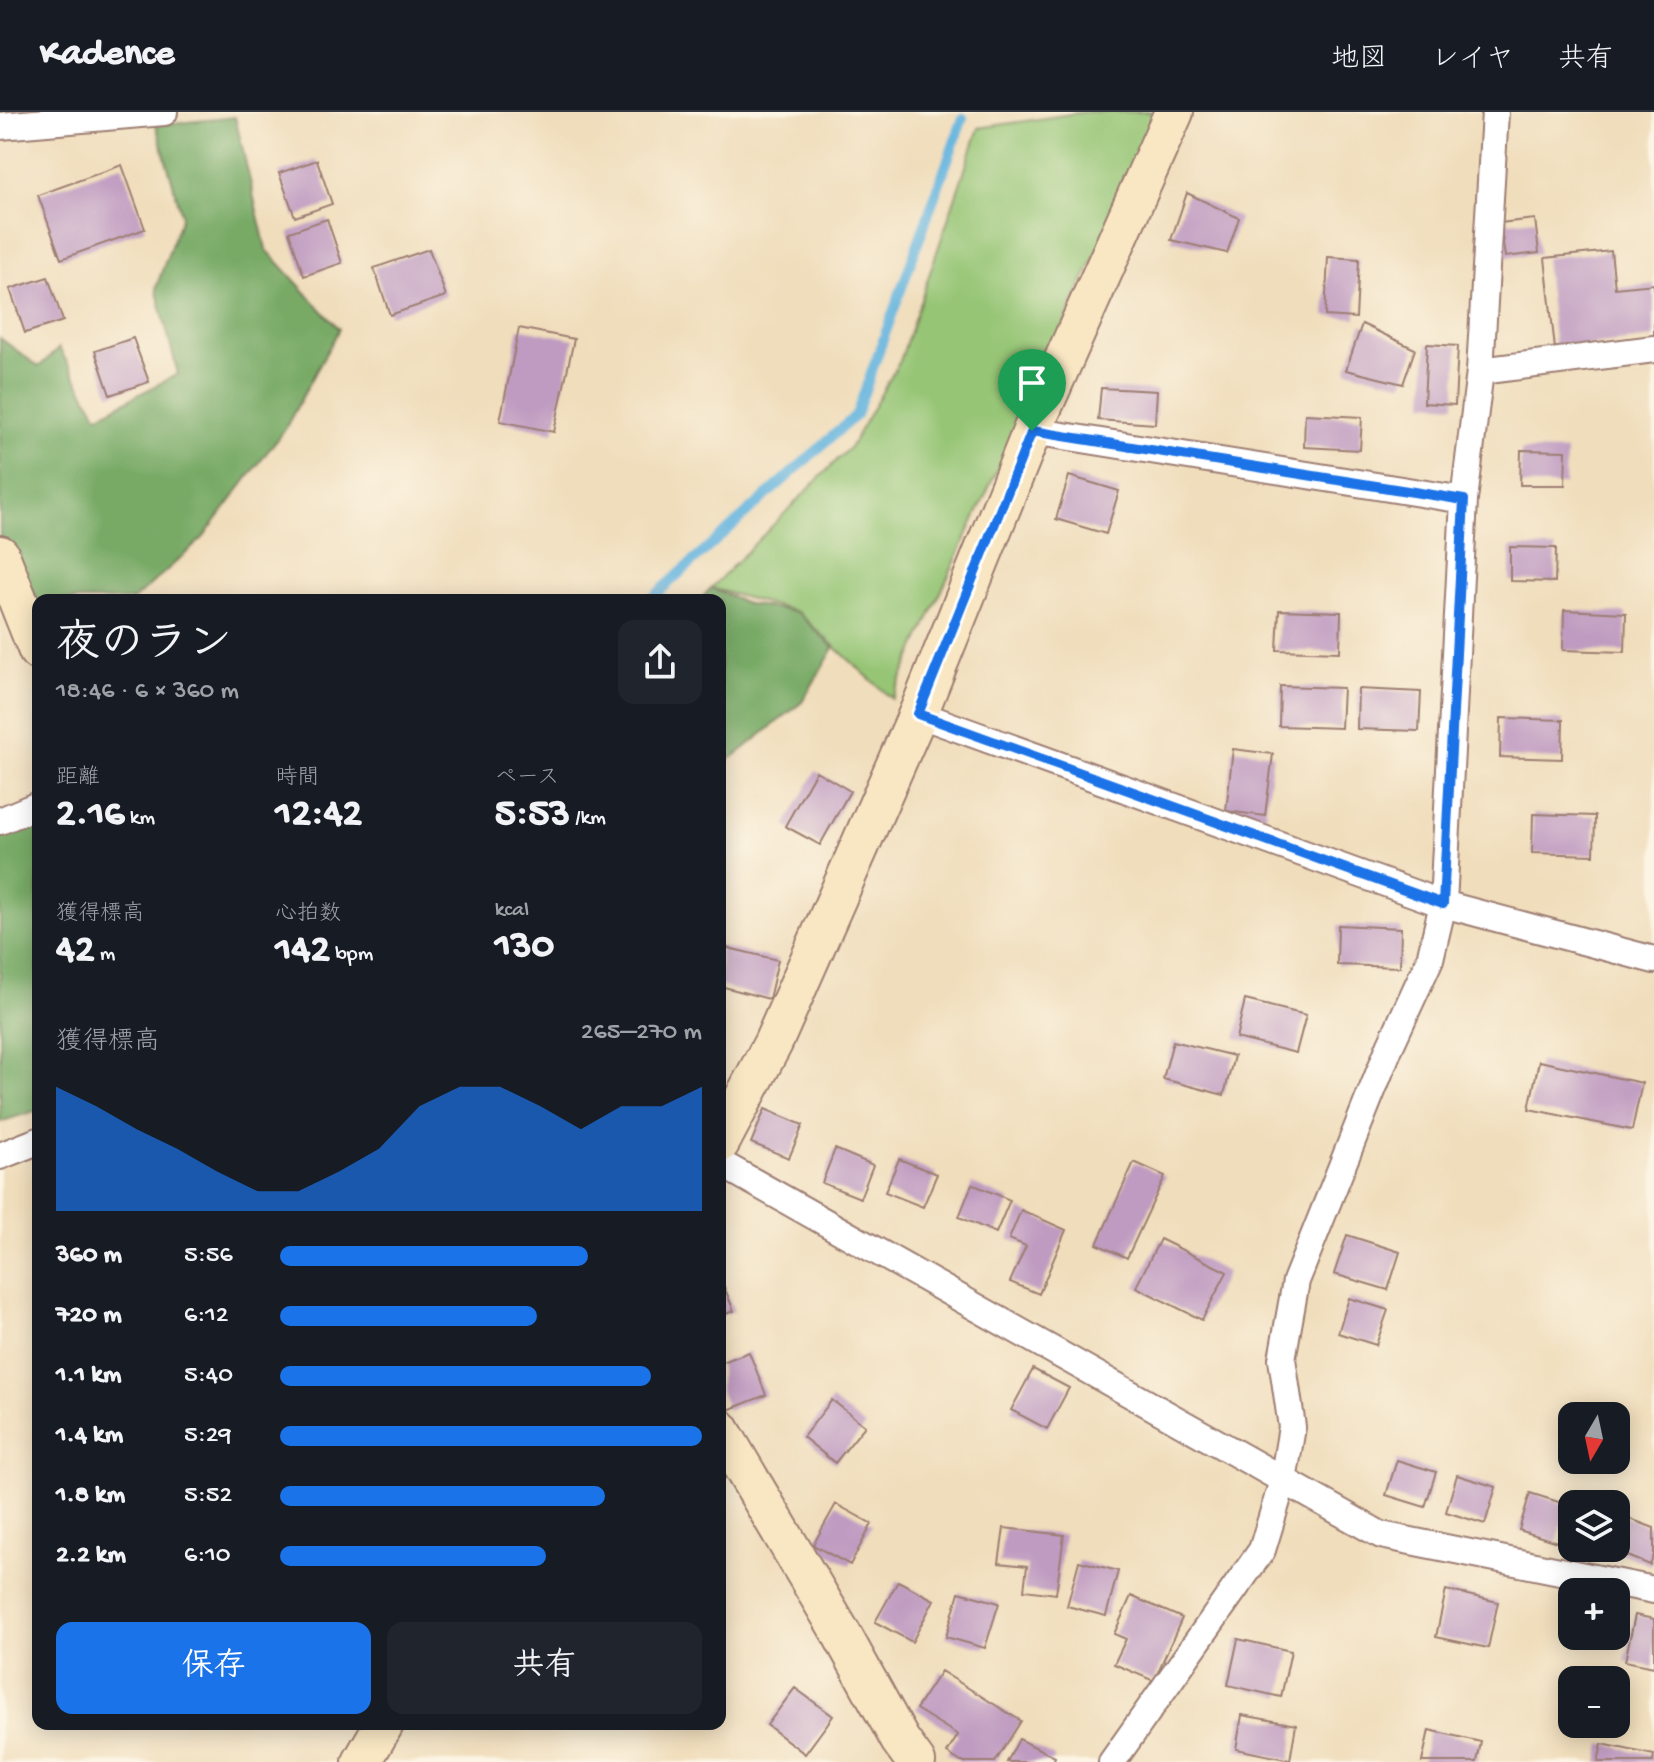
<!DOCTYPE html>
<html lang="ja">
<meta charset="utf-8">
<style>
:root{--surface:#171b24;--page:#20242c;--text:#f1f3f6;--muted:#9ea1a6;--line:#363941;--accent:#1a73e8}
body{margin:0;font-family:"Gochi Hand","Klee One",sans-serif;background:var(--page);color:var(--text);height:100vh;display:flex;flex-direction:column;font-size:30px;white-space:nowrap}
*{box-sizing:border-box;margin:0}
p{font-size:26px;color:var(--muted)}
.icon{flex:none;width:44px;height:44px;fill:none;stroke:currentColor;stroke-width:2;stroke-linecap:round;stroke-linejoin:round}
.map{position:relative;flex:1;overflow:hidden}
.sheet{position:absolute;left:32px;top:482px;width:694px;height:1136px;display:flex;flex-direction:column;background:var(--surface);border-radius:16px;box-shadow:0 4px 20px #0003}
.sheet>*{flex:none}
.needle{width:52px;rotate:189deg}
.fabs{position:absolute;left:1558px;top:1290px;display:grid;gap:16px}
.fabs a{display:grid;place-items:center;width:72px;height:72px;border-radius:16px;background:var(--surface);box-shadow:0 4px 20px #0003;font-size:40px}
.pin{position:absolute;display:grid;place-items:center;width:68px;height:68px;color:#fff;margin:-82px -34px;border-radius:50% 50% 50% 0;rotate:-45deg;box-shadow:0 0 8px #0007}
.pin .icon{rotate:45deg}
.round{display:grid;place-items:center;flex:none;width:84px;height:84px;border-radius:16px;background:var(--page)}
.headline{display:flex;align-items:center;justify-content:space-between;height:136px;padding:0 24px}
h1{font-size:44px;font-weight:800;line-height:60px}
.figures{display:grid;grid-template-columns:repeat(3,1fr);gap:12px;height:136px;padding:8px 24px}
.figures div{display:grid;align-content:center}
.figures b{font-size:40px;font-weight:800}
.figures small{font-size:22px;font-weight:400}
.figures p{font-size:22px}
.chart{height:224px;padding:16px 24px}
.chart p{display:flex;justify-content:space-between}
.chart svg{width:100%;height:144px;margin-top:8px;fill:var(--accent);opacity:.7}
.action{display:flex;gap:16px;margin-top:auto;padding:16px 24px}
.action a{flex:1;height:92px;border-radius:16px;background:var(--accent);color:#fff;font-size:32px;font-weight:800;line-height:92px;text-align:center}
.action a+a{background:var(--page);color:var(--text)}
ul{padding:0 24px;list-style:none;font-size:26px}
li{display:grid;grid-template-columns:128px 96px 1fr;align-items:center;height:60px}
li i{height:20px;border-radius:10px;background:var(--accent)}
header{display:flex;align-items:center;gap:48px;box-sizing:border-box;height:112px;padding:0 40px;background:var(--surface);border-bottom:2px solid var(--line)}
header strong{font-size:38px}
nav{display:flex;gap:44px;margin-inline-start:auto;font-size:28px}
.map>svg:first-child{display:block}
.green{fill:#95c575;stroke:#707250;stroke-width:2}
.forest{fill:#78aa66;stroke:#616448;stroke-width:2}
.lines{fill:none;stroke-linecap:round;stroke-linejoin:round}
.stream{stroke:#64b4de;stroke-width:10}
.building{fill:#bf9bc1}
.street-casing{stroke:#9d7e73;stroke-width:30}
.secondary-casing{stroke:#9d7e73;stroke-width:42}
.street{stroke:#fff;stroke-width:26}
.secondary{stroke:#f9e7c3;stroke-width:38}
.route-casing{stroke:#fff;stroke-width:16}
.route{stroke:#1a73e8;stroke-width:10}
</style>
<header>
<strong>Kadence</strong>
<nav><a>地図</a><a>レイヤ</a><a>共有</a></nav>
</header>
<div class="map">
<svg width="1654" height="1650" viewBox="0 0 1654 1650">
<rect width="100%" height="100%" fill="#fcf5e5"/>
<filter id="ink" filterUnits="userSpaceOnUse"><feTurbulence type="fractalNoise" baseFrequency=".0125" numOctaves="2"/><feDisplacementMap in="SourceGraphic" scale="16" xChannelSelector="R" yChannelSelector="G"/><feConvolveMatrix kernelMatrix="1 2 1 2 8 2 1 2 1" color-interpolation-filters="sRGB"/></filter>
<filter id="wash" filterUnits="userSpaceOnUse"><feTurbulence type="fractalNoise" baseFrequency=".006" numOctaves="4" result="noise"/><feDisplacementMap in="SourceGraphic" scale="32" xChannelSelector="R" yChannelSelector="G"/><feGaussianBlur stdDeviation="1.8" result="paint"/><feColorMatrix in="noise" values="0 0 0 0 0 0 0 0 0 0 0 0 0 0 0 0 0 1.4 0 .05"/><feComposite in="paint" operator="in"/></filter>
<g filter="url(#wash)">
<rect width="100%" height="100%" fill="#f0ddbb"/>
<path class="green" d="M1084,0H1161L892,587L797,500L711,476L851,334L900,249L979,16Z"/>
<path class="forest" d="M235,5L266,137L339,217L286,315L202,427L133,488H38L0,443V226L39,255L59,236L98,304L178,262L156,176L182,103L156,13Z
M711,476L748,492L797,500L834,536L802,590L736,643L720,653V488H700Z
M38,693V998L0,1010V709Z"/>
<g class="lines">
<path class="stream" d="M650,488L856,303L963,6"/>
</g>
<g id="blocks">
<path class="building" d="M317,48L332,92L295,105L279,61Z
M122,53L145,117L61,147L38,83Z
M1187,81L1239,106L1227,141L1171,128Z
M327,107L342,151L304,164L289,120Z
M1535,107L1539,141L1505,145L1500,111Z
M429,137L446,184L390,203L374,156Z
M1611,139L1615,176L1654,172V226L1555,237L1545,146Z
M1328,145L1359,147L1356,206L1325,204Z
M48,165L63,209L25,221L10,177Z
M1362,212L1415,237L1403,272L1346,258Z
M519,216L574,227L554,320L500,309Z
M133,226L149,270L110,283L95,239Z
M1427,232L1458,234L1455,293L1424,291Z
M1101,276L1157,279L1155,312L1098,308Z
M1305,302L1362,305L1360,338L1304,335Z
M1521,338L1566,339L1565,373H1520Z
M1069,364L1119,379L1106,422L1056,407Z
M1510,435L1556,436L1555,470L1510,469Z
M1279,498L1341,500L1340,540L1277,538Z
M1564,498L1626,501L1625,540L1563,538Z
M1280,574L1343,576L1341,616L1279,614Z
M1358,577L1421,580L1419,619L1357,617Z
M1501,606L1563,608L1562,647L1500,645Z
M1233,637L1273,642L1265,704L1226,699Z
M816,659L850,679L820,733L785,714Z
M1533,702L1595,704L1594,743L1532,741Z
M1338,813L1401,816L1400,855L1337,853Z
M720,834L778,848L769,887L720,874Z
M1245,888L1306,903L1296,941L1236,926Z
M1173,929L1234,944L1224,983L1163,967Z
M1539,949L1642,971L1632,1018L1529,997Z
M765,997L803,1013L789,1046L751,1031Z
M835,1037L873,1053L860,1086L822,1071Z
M899,1047L937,1062L923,1095L885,1080Z
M1134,1050L1165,1064L1127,1146L1097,1132Z
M972,1072L1010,1088L996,1121L959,1105Z
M1021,1098L1066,1118L1039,1182L1010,1170L1026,1134L1009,1127Z
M1347,1123L1400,1140L1388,1178L1334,1162Z
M1160,1127L1227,1160L1202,1208L1136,1175Z
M720,1165L734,1199L720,1204Z
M1349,1186L1388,1198L1376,1233L1338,1221Z
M749,1240L766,1283L728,1298L720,1279V1251Z
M1033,1257L1069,1276L1047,1317L1011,1298Z
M832,1288L865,1314L835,1351L803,1325Z
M1397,1348L1436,1360L1425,1395L1386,1383Z
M1457,1363L1496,1375L1485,1412L1446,1400Z
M1530,1381L1568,1393L1557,1430L1519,1418Z
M836,1392L872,1412L850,1453L813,1433Z
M1625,1405L1654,1416V1443L1650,1453L1608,1436H1616V1427Z
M1004,1416L1064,1423L1056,1482L1024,1478L1027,1454L999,1451Z
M1079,1449L1118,1459L1106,1504L1067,1494Z
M898,1469L934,1488L912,1530L875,1510Z
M1446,1478L1498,1490L1488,1536L1436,1525Z
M959,1480L999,1491L985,1536L946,1525Z
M1131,1484L1182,1506L1154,1569L1114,1552L1126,1527L1114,1522Z
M1635,1503L1654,1507V1555L1625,1549Z
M1238,1527L1291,1539L1281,1585L1228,1573Z
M941,1559L1021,1609L995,1650H961L947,1641L958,1623L916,1597Z
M795,1576L833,1604L805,1642L767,1613Z
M1242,1603L1296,1613L1290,1648L1236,1637Z
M1429,1618L1481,1630L1477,1650H1422Z
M1019,1627L1055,1645L1053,1650H1007Z
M1602,1632L1654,1643L1653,1650H1598Z"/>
</g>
</g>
<g filter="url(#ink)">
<use href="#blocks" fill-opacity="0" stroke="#9d7e73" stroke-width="2"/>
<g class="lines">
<defs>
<path id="street" d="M0,14L164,0
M1480,259L1654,237
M1032,319L1464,388
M918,602L1443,792L1654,848
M0,709L38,693
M0,1044L38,1029
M720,1051L1381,1423L1654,1478
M1112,1650L1262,1438L1283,1369L1292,1315L1282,1247L1296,1169L1390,934L1430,847L1443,792L1464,388L1480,259L1495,0"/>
<path id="secondary" d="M0,443L38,539
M720,1031L773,931L918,602L1032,319L1174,0
M720,1317L841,1521L900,1628L916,1650
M362,1650L384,1612"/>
</defs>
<use href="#street" class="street-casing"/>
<use href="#secondary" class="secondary-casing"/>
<use href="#street" class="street"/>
<use href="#secondary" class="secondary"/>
</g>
</g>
<g class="lines" filter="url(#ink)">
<defs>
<path id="route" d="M1032,319L1464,388L1443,792L918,602Z"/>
</defs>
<use href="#route" class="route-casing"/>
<use href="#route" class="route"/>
</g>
</svg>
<div class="fabs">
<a><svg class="needle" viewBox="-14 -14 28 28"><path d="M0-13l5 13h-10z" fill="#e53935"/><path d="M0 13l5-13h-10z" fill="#9ea1a6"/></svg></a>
<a><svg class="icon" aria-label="layers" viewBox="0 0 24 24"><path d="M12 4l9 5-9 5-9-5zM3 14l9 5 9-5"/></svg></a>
<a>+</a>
<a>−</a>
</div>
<div class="pin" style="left:1032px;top:319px;background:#1e9e55"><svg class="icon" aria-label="arrive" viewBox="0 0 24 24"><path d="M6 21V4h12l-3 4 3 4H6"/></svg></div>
<section class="sheet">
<div class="headline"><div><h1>夜のラン</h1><p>18:46 · 6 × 360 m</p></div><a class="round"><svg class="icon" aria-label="share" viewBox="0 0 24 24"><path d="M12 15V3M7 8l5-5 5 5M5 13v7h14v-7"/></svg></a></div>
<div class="figures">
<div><p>距離</p><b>2.16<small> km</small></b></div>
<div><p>時間</p><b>12:42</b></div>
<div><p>ペース</p><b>5:53<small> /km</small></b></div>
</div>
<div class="figures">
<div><p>獲得標高</p><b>42<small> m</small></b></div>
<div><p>心拍数</p><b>142<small> bpm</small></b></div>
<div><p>kcal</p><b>130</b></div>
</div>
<div class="chart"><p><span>獲得標高</span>265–270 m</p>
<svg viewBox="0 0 160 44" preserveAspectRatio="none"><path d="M0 44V6L10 12L20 19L30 25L40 32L50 38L60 38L70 32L80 25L90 12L100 6L110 6L120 12L130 19L140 12L150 12L160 6V44z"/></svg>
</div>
<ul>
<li><b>360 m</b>5:56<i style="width:73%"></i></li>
<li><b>720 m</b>6:12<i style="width:61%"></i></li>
<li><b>1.1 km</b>5:40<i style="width:88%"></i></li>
<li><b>1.4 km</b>5:29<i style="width:100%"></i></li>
<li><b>1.8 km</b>5:52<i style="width:77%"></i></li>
<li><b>2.2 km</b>6:10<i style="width:63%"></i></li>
</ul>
<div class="action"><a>保存</a><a>共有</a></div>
</section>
</div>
